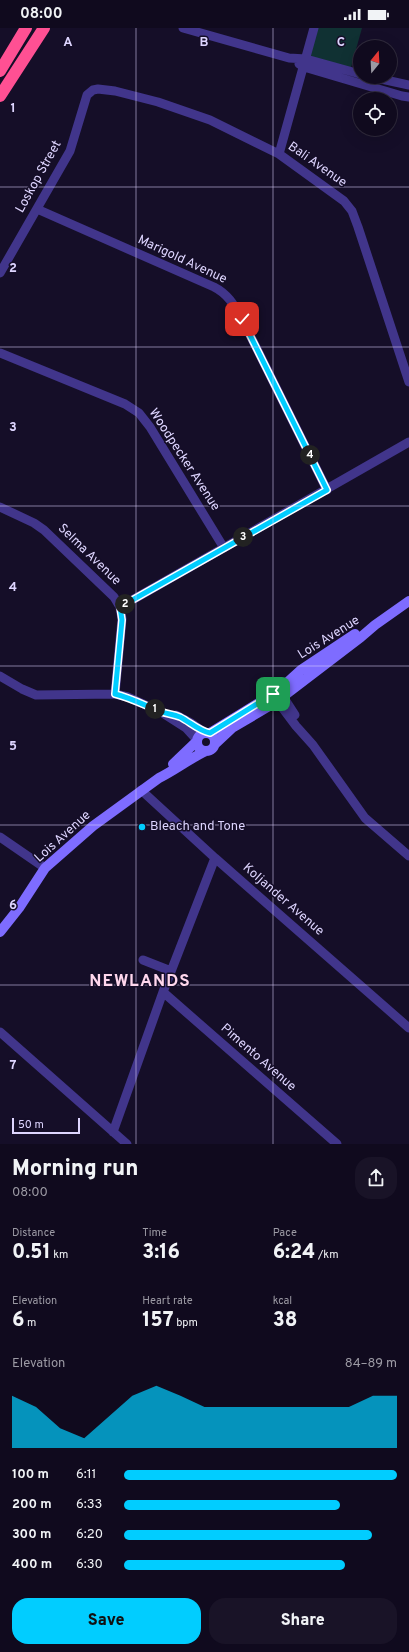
<!DOCTYPE html>
<meta charset="utf-8">
<style>
:root{--surface:#100a1e;--page:#191327;--text:#f1f3f6;--muted:#9c9aa4;--line:#302b3c;--accent:#01cdff}
body{margin:0;font-family:Overpass,sans-serif;background:var(--page);color:var(--text);height:100vh;display:flex;flex-direction:column;font-size:15px;white-space:nowrap}
*{box-sizing:border-box;margin:0}
p{font-size:13px;color:var(--muted)}
.icon{flex:none;width:22px;height:22px;fill:none;stroke:currentColor;stroke-width:2;stroke-linecap:round;stroke-linejoin:round}
.map{position:relative;height:1116px;overflow:hidden}
.side{display:flex;flex-direction:column;background:var(--surface);flex:1}
.side>*{flex:none}
.needle{width:26px;rotate:18deg}
.controls{position:absolute;left:353px;top:12px;display:grid;gap:8px}
.controls a{display:grid;place-items:center;width:44px;height:44px;border-radius:50%;background:var(--surface);box-shadow:0 4px 16px #0002,0 0 0 1px var(--line);font-size:20px}
.scale{position:absolute;left:12px;bottom:10px;width:68px;box-sizing:border-box;padding-left:4px;border:2px solid #ded5ff;border-top:0;font-size:11px;line-height:14px;white-space:nowrap;color:#ded5ff;-webkit-text-stroke:3px #150e28;paint-order:stroke}
.pin{position:absolute;display:grid;place-items:center;width:34px;height:34px;color:#fff;margin:-17px;border-radius:8px;box-shadow:0 2px 6px #0006}
.km{position:absolute;width:20px;height:20px;margin:-10px;border-radius:50%;background:#222;color:#fff;font-size:11px;line-height:20px;text-align:center}
.round{display:grid;place-items:center;flex:none;width:42px;height:42px;border-radius:16px;background:var(--page)}
.head{display:flex;align-items:center;justify-content:space-between;height:68px;padding:0 12px}
h1{font-size:22px;font-weight:800;line-height:30px}
.figures{display:grid;grid-template-columns:repeat(3,1fr);gap:6px;height:68px;padding:4px 12px}
.figures div{display:grid;align-content:center}
.figures b{font-size:20px;font-weight:800}
.figures small{font-size:11px;font-weight:400}
.figures p{font-size:11px}
.chart{height:112px;padding:8px 12px}
.chart p{display:flex;justify-content:space-between}
.chart svg{width:100%;height:72px;margin-top:4px;fill:var(--accent);opacity:.7}
.action{display:flex;gap:8px;margin-top:auto;padding:8px 12px}
.action a{flex:1;height:46px;border-radius:16px;background:var(--accent);color:#111;font-size:16px;font-weight:800;line-height:46px;text-align:center}
.action a+a{background:var(--page);color:var(--text)}
ul{padding:0 12px;list-style:none;font-size:13px}
li{display:grid;grid-template-columns:64px 48px 1fr;align-items:center;height:30px}
li i{height:10px;border-radius:5px;background:var(--accent)}
.status{display:flex;justify-content:space-between;align-items:center;height:28px;padding:0 20px;background:var(--surface);direction:ltr}
.status svg{height:11px;fill:currentColor}
.map>svg:first-child{display:block}
.green{fill:#103133}
.lines{fill:none;stroke-linecap:round;stroke-linejoin:round}
.street{stroke:#41358b;stroke-width:9}
.secondary{stroke:#7e6cff;stroke-width:10}
.highway{stroke:#ff5093;stroke-width:12}
.route-casing{stroke:#fff;stroke-width:8}
.route{stroke:#01cdff;stroke-width:5}
.grid{fill:none;stroke:#ded5ff;stroke-width:1;stroke-opacity:0.55}
.poi-dot{fill:#01cdff;stroke:#150e28;stroke-width:1.5}
.labels{text-anchor:middle;dominant-baseline:central;stroke-width:3;stroke-linejoin:round;paint-order:stroke}
.street-label{font-size:13px;fill:#ded5ff;stroke:#150e28}
.poi-label{font-size:13px;fill:#ded5ff;stroke:#150e28;text-anchor:start}
.district-label{font-size:17px;font-weight:bold;letter-spacing:1px;fill:#ffd7ed;stroke:#150e28}
.grid-label{font-size:13px;text-anchor:middle;font-weight:bold;fill:#ded5ff;stroke:#150e28;stroke-width:3;stroke-linejoin:round;paint-order:stroke}
</style>
<div class="status"><b>08:00</b><svg viewBox="0 0 49 12"><path d="M0 12V9h3v3zM5 12V6h3v6zM10 12V3h3v9zM15 12V0h3v12zM26 1h20v11H26zM47 4h2v5h-2z"/></svg></div>
<div class="map">
<svg width="409" height="1116" viewBox="0 0 409 1116">
<rect width="100%" height="100%" fill="#150e28"/>
<path class="green" d="M318,0H362L350,43L310,28Z"/>
<g class="lines">
<path class="street" d="M183,0L289,30L306,31L360,46
M299,36L304,39L402,68L409,69
M372,49L409,57
M279,126L314,0
M37,181L214,259C228,266 234,277 242,291L327,462
M0,245L70,123L87,67L93,62L98,61L115,63L158,74L210,92L279,126L344,173L352,183L358,199L409,354
M0,325L125,376L139,385L150,399L224,520
M0,479L34,495L44,502L114,569L120,579L122,591L115,666
M120,579L409,414
M0,648L22,661L36,667L115,666L128,669L161,684L186,700L197,712
M284,670L295,687
M278,674L296,698L313,717L365,790L409,828
M176,687L191,695L205,705
M141,762L215,830L409,1000
M0,809L45,840
M143,932L171,943
M163,964L337,1116
M0,1004L127,1116
M113,1104L163,964L215,830"/>
<path class="secondary" d="M279,662L301,642L355,606
M285,667L361,609L375,597L409,573
M197 714a9 9 0 1 1 18 0a9 9 0 1 1-18 0Z
M210,705L273,666
M216,715L232,700L276,674
M173,736L197,713
M0,904L19,880L45,840L93,798L159,750C175,742 189,731 206,723"/>
<path class="highway" d="M0,43L26,0
M0,68L44,0"/>
</g>
<g class="lines">
<defs>
<path id="route" d="M242,291L327,462L120,579L122,592L115,666C131,670 144,677 159,683C166,686 173,686 180,689C190,694 199,703 210,705L273,666"/>
</defs>
<use href="#route" class="route-casing"/>
<use href="#route" class="route"/>
</g>
<path class="grid" d="M136,0V1116M273,0V1116M0,159H409M0,319H409M0,478H409M0,638H409M0,797H409M0,957H409"/>
<circle class="poi-dot" cx="142" cy="799" r="4"/>
<g class="labels">
<g class="street-label">
<text transform="translate(317 137) rotate(35)">Bali Avenue</text>
<text transform="translate(39 149) rotate(-61)">Loskop Street</text>
<text transform="translate(182 232) rotate(25)">Marigold Avenue</text>
<text transform="translate(184 432) rotate(57)">Woodpecker Avenue</text>
<text transform="translate(89 527) rotate(44)">Selma Avenue</text>
<text transform="translate(329 610) rotate(-32)">Lois Avenue</text>
<text transform="translate(63 809) rotate(-42)">Lois Avenue</text>
<text transform="translate(283 872) rotate(41)">Koljander Avenue</text>
<text transform="translate(258 1030) rotate(41)">Pimento Avenue</text>
</g>
<g class="poi-label">
<text x="150" y="799">Bleach and Tone</text>
</g>
<g class="district-label">
<text x="140" y="954">NEWLANDS</text>
</g>
</g>
<g class="grid-label">
<text x="68" y="18">A</text>
<text x="204" y="18">B</text>
<text x="341" y="18">C</text>
<text x="13" y="84">1</text>
<text x="13" y="244">2</text>
<text x="13" y="403">3</text>
<text x="13" y="563">4</text>
<text x="13" y="722">5</text>
<text x="13" y="881">6</text>
<text x="13" y="1041">7</text>
</g>
</svg>
<div class="controls">
<a><svg class="needle" viewBox="-14 -14 28 28"><path d="M0-13l5 13h-10z" fill="#e53935"/><path d="M0 13l5-13h-10z" fill="#9c9aa4"/></svg></a>
<a><svg class="icon" aria-label="locate" viewBox="0 0 24 24"><circle cx="12" cy="12" r="6"/><path d="M12 2v4M12 18v4M2 12h4M18 12h4"/></svg></a>
</div>
<div class="scale">50 m</div>
<div class="pin" style="left:273px;top:666px;background:#1e9e55"><svg class="icon" aria-label="arrive" viewBox="0 0 24 24"><path d="M6 21V4h12l-3 4 3 4H6"/></svg></div>
<div class="pin" style="left:242px;top:291px;background:#d93025"><svg class="icon" aria-label="check" viewBox="0 0 24 24"><path d="M5 12l5 5 9-10"/></svg></div>
<b class="km" style="left:155px;top:681px">1</b>
<b class="km" style="left:125px;top:576px">2</b>
<b class="km" style="left:243px;top:509px">3</b>
<b class="km" style="left:310px;top:427px">4</b>
</div>
<section class="side">
<div class="head"><div><h1>Morning run</h1><p>08:00</p></div><a class="round"><svg class="icon" aria-label="share" viewBox="0 0 24 24"><path d="M12 15V3M7 8l5-5 5 5M5 13v7h14v-7"/></svg></a></div>
<div class="figures">
<div><p>Distance</p><b>0.51<small> km</small></b></div>
<div><p>Time</p><b>3:16</b></div>
<div><p>Pace</p><b>6:24<small> /km</small></b></div>
</div>
<div class="figures">
<div><p>Elevation</p><b>6<small> m</small></b></div>
<div><p>Heart rate</p><b>157<small> bpm</small></b></div>
<div><p>kcal</p><b>38</b></div>
</div>
<div class="chart"><p><span>Elevation</span>84–89 m</p>
<svg viewBox="0 0 160 44" preserveAspectRatio="none"><path d="M0 44V12L10 19L20 32L30 38L40 25L50 12L60 6L70 12L80 19L90 19L100 19L110 19L120 19L130 19L140 19L150 12L160 12V44z"/></svg>
</div>
<ul>
<li><b>100 m</b>6:11<i style="width:100%"></i></li>
<li><b>200 m</b>6:33<i style="width:79%"></i></li>
<li><b>300 m</b>6:20<i style="width:91%"></i></li>
<li><b>400 m</b>6:30<i style="width:81%"></i></li>
</ul>
<div class="action"><a>Save</a><a>Share</a></div>
</section>
